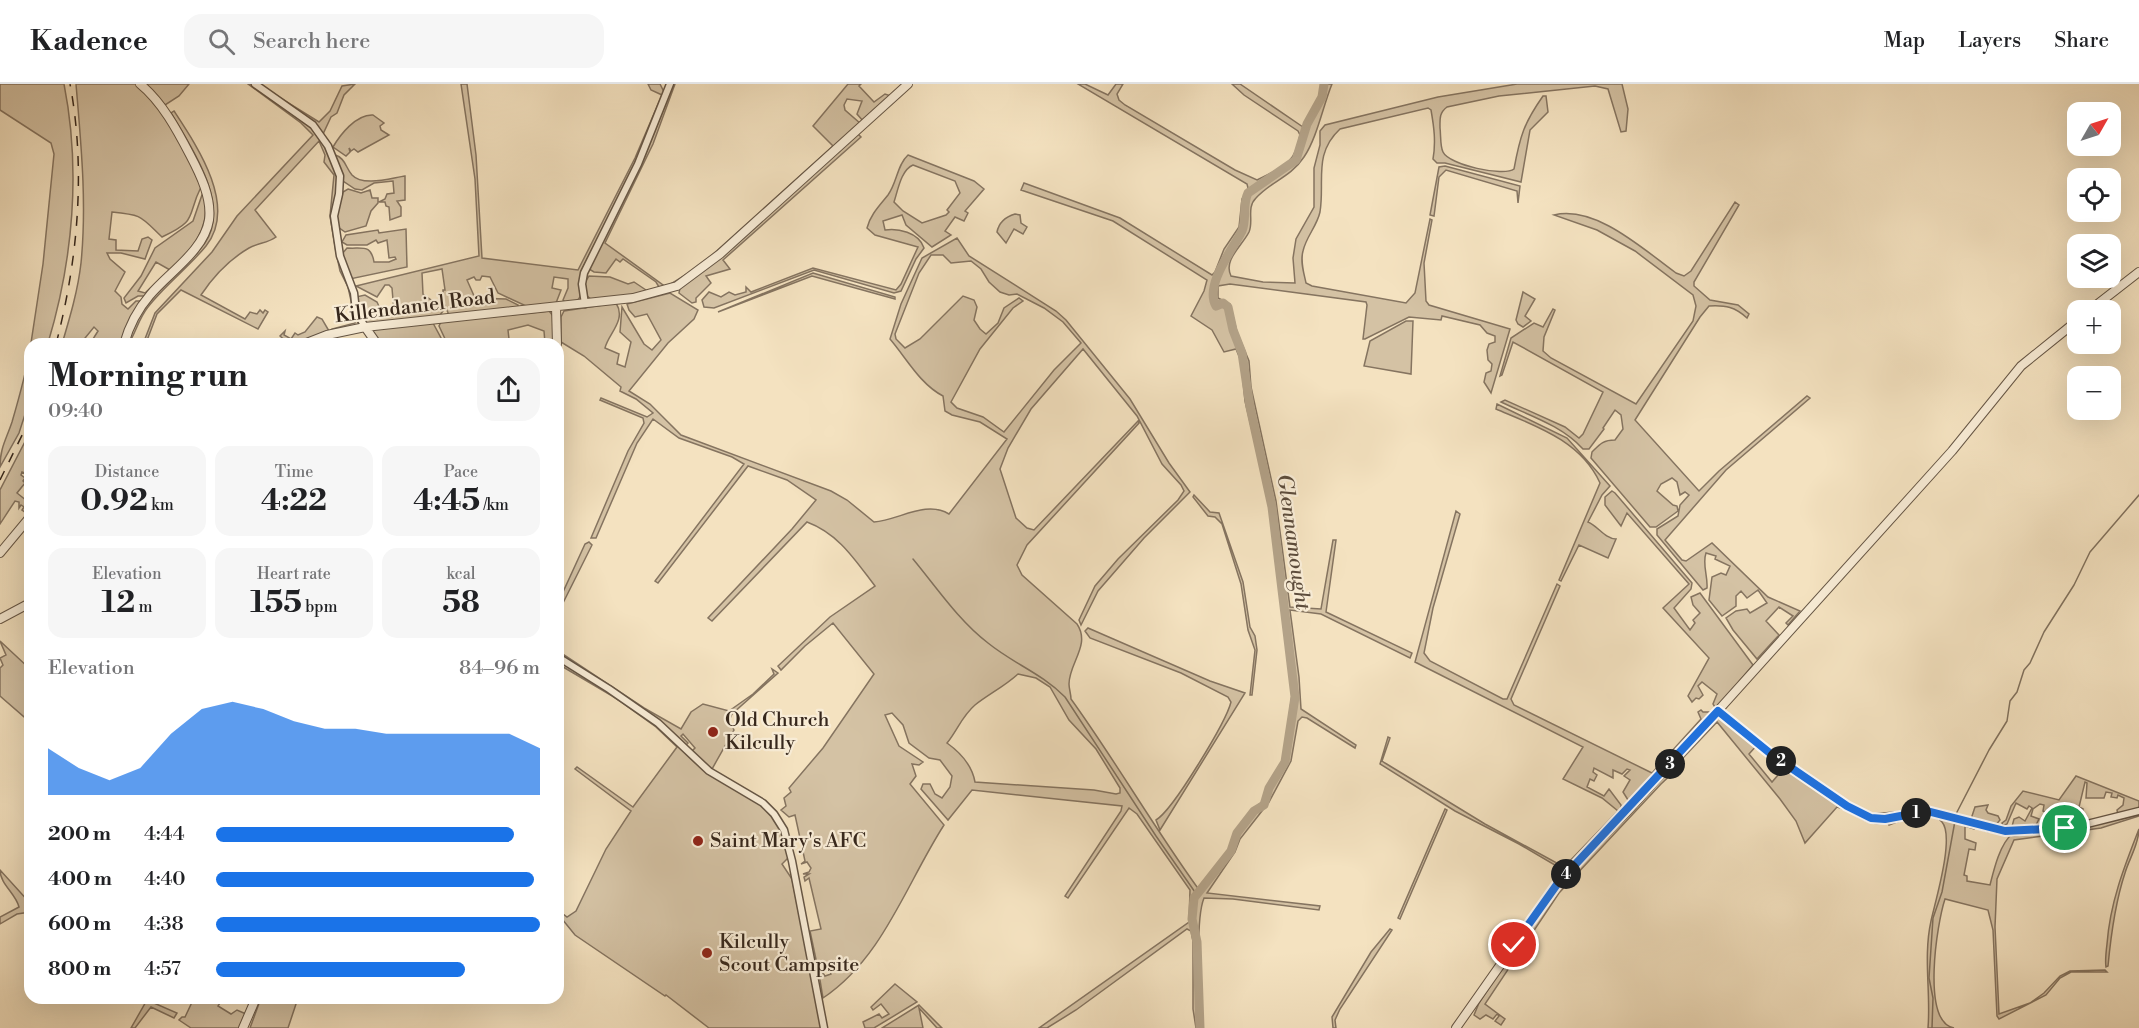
<!DOCTYPE html>
<meta charset="utf-8">
<style>
:root{--surface:#fff;--page:#f6f6f6;--text:#202124;--muted:#757577;--line:#e0e0e0;--accent:#1a73e8}
body{margin:0;font-family:"Libre Bodoni",serif;background:var(--page);color:var(--text);height:100vh;display:flex;flex-direction:column;font-size:22px;white-space:nowrap}
*{box-sizing:border-box;margin:0}
p{font-size:20px;color:var(--muted)}
.icon{flex:none;width:33px;height:33px;fill:none;stroke:currentColor;stroke-width:2;stroke-linecap:round;stroke-linejoin:round}
.map{position:relative;flex:1;overflow:hidden}
.drawer{position:absolute;left:24px;top:254px;width:540px;height:666px;display:flex;flex-direction:column;background:var(--surface);border-radius:18px;box-shadow:0 6px 24px #0002}
.drawer>*{flex:none}
.needle{width:39px;rotate:51deg}
.fabs{position:absolute;left:2067px;top:18px;display:grid;gap:12px}
.fabs a{display:grid;place-items:center;width:54px;height:54px;border-radius:12px;background:var(--surface);box-shadow:0 6px 24px #0002;font-size:30px}
.pin{position:absolute;display:grid;place-items:center;width:51px;height:51px;color:#fff;margin:-26px;border:3px solid #fff;border-radius:50%;box-shadow:0 2px 6px #0007}
.km{position:absolute;width:30px;height:30px;margin:-15px;border-radius:50%;background:#222;color:#fff;font-size:16px;line-height:30px;text-align:center}
.round{display:grid;place-items:center;flex:none;width:63px;height:63px;border-radius:18px;background:var(--page)}
.summary{display:flex;align-items:center;justify-content:space-between;height:102px;padding:0 24px}
h1{font-size:33px;font-weight:700;line-height:45px}
.figures{display:grid;grid-template-columns:repeat(3,1fr);gap:9px;height:102px;padding:6px 24px}
.figures div{display:grid;align-content:center;border-radius:15px;background:var(--page);text-align:center}
.figures b{font-size:30px;font-weight:700}
.figures small{font-size:16px;font-weight:400}
.figures p{font-size:16px}
.chart{height:168px;padding:12px 24px}
.chart p{display:flex;justify-content:space-between}
.chart svg{width:100%;height:108px;margin-top:6px;fill:var(--accent);opacity:.7}
ul{padding:0 24px;list-style:none;font-size:20px}
li{display:grid;grid-template-columns:96px 72px 1fr;align-items:center;height:45px}
li i{height:15px;border-radius:8px;background:var(--accent)}
header{display:flex;align-items:center;gap:36px;box-sizing:border-box;height:84px;padding:0 30px;background:var(--surface);border-bottom:2px solid var(--line)}
header strong{font-size:28px}
nav{display:flex;gap:33px;margin-inline-start:auto;font-size:21px}
.search{width:420px;height:54px;background:var(--page);display:flex;align-items:center;gap:15px;box-sizing:border-box;padding:0 21px;border-radius:18px;color:var(--muted);font-size:22px}
.map>svg:first-child{display:block}
.green{fill:#d4c2a4;stroke:#857460;stroke-width:1.5;fill-rule:evenodd}
.lines{fill:none;stroke-linecap:round;stroke-linejoin:round}
.stream{stroke:#81715d;stroke-width:1.5}
.river{stroke:#b3a288;stroke-width:9}
.minor-casing{stroke:#665645;stroke-width:9}
.tertiary-casing{stroke:#665645;stroke-width:10}
.minor{stroke:#f8ecd6;stroke-width:6}
.tertiary{stroke:#f8ecd6;stroke-width:8}
.rail{stroke:#36271c;stroke-width:1.5;stroke-dasharray:10 10;stroke-linecap:butt}
.route-casing{stroke:#fff;stroke-width:12}
.route{stroke:#1a73e8;stroke-width:8}
.poi-dot{fill:#8f2418;stroke:#f8ecd6;stroke-width:2}
.labels{text-anchor:middle;dominant-baseline:central;stroke-width:4.5;stroke-linejoin:round;paint-order:stroke}
.street-label{font-size:20px;fill:#36271c;stroke:#f8ecd6}
.poi-label{font-size:20px;fill:#36271c;stroke:#f8ecd6;text-anchor:start}
.water-label{font-size:21px;font-style:italic;fill:#5c4c3c;stroke:#f8ecd6}
</style>
<header>
<strong>Kadence</strong>
<div class="search"><svg class="icon" aria-label="search" viewBox="0 0 24 24"><circle cx="10" cy="10" r="6"/><path d="M15 15l6 6"/></svg>Search here</div>
<nav><a>Map</a><a>Layers</a><a>Share</a></nav>
</header>
<div class="map">
<svg width="2139" height="944" viewBox="0 0 2139 944">
<rect width="100%" height="100%" fill="#f4e2c0"/>
<filter id="stains"><feTurbulence type="fractalNoise" baseFrequency=".00333" numOctaves="4"/><feColorMatrix values="0 0 0 0 .2 0 0 0 0 .09 0 0 0 0 .02 0 0 0 .5 -.17"/></filter>
<radialGradient id="worn" r=".72"><stop offset=".6" stop-color="#630" stop-opacity="0"/><stop offset="1" stop-color="#630" stop-opacity=".3"/></radialGradient>
<path class="green" d="M0,0H64C81,86 73,176 48,259H31L43,180L54,70L51,59L0,26Z
M76,0H136C168,24 185,67 201,103C186,133 199,136 162,153C140,132 143,131 112,128L109,155L116,156V166L138,167L142,155L148,153L152,156L145,175L121,169H107L110,175L125,188L115,207L121,213L122,220L128,225L136,217H142L122,259H95L96,257L93,255L98,247L94,243L81,259L62,260C70,233 78,206 81,179C87,119 81,60 76,0Z
M146,0H189L179,12L165,21Z
M248,0H254L320,50L338,92L337,106L331,131L342,186L348,199L359,241L332,247V245L355,239V235L348,203L340,187L336,168L330,132L334,91L324,78L325,71L319,57L255,126L276,153C268,159 258,159 249,164C230,175 213,193 201,211L245,235L250,228L257,230L260,226L263,229L265,226L268,228L258,245L181,206L157,230L146,259L143,260L155,229L212,168L237,132L313,51L301,39Z
M258,0L319,38L330,27L342,2L355,0L344,11L337,29L331,33L323,50Z
M461,0H467L476,71L482,174L578,186L635,74L662,11L651,6L648,0H660L664,8L637,76L581,187L580,213L577,217L565,218L563,216L568,204V195L554,193L552,204L561,206L556,219L526,222L498,209L490,193L482,192L480,196H476L474,193L467,196L475,214L506,215L518,221V225L449,231L443,217V206H445L442,185L422,189L423,210L442,224L443,227L440,231L365,240L358,229L356,213L365,211L377,218L382,229L394,228L392,204L389,201H385L377,213L356,202L479,172L475,95Z
M673,0H675L653,60L605,159L666,203L700,182L833,62L813,42L848,0H861L859,2L874,18L885,10L891,12L863,37L857,30L862,17L847,15L844,21L845,26L861,40L748,142L679,199L647,210L591,215L587,212L585,198L589,192L610,193L628,200L634,198L649,208L659,203L656,198L623,175L620,178L616,175L606,189L594,188L589,185L648,63Z
M1078,0H1085L1108,11L1116,0H1123L1117,10L1119,16L1125,21L1235,86L1257,96C1282,83 1295,81 1300,51L1298,47L1244,11L1232,0H1240L1303,43L1320,13L1322,0H1332C1323,22 1317,54 1304,73C1290,94 1271,97 1256,114C1246,124 1254,137 1249,148C1242,162 1223,176 1231,192L1263,198L1295,199L1293,174L1296,155L1314,123V84L1320,61V47L1325,41L1438,13L1517,0H1622L1628,25L1626,47L1621,48L1608,5L1595,2L1499,12L1447,23C1439,29 1440,35 1440,44C1441,51 1440,62 1443,68C1449,81 1504,93 1514,85C1520,52 1524,39 1543,12H1546L1548,28L1530,46L1521,98L1445,79H1437L1433,75C1436,58 1434,43 1431,26L1428,24L1340,45C1313,70 1325,97 1320,128C1317,142 1306,153 1303,167C1300,178 1304,189 1306,199L1312,202L1406,219L1415,209L1430,135L1432,136L1424,179L1426,217L1429,221L1510,245L1491,309L1484,298L1486,289L1491,287L1492,280L1488,276L1487,266L1489,260L1495,258V252L1487,249L1480,241L1442,232L1441,236L1409,233L1365,255H1363L1367,221L1366,218L1230,200L1218,202V214L1230,220L1237,248L1249,277L1251,303L1276,417L1290,523L1321,525L1333,456H1336L1326,528L1412,569L1410,574L1321,530L1290,526L1299,593L1301,625L1356,661L1355,664L1307,634L1302,633L1298,637L1291,677L1269,718L1240,755L1235,768L1207,809L1320,822L1319,826L1233,815L1204,814C1195,836 1199,918 1203,944H1196L1193,925V857L1191,847L1187,845L1076,926L1047,944H1039L1189,838L1190,806L1137,730L1129,724L1068,814L1065,812L1121,727L1122,722L972,706L948,736L921,705L923,700H930L935,710L942,714L950,703L952,692L940,676L929,674L909,659L903,641L892,629L885,631L899,662L923,678L919,681L912,680L916,692L910,700L944,741C906,800 883,874 823,914L819,890L823,889L825,892L831,890L828,879L822,881V884L818,885L810,847L821,845L809,794L805,797L804,793L809,790H803L809,788L811,784L807,778L801,780L805,777L795,731L789,733L781,726L786,722L784,714L791,708L789,704L823,664L874,590L833,539L805,562L781,586L778,582L830,533L875,502C855,476 839,450 807,438L712,537L708,534L792,445L816,416L787,396L748,382L658,499L655,497L744,380L732,373L679,354L653,335L637,359L596,454H591L628,367L644,339L643,334L600,316L601,314L647,333L653,329L636,315L620,307L621,303L584,272L561,258V233L564,227L616,219C627,236 608,250 605,264L619,270L617,280L625,283L631,258L620,248L622,223L644,260L652,266L661,256L647,230L635,233L629,226L627,220L670,209L698,226L694,235L668,259L629,307L650,320L681,351L831,407L847,416L874,438C899,436 926,416 949,430L1007,355L980,338L952,331L945,327L943,312C920,300 907,275 890,255L901,220L922,174L957,154L969,172L1056,227L1066,236L1130,315L1169,379L1190,408L1144,454L1098,507L1081,541L1079,536L1095,502L1118,475L1178,416L1184,407L1181,401L1162,380L1137,332L1083,265L1031,325L1008,364L1000,385L1016,434L1027,444L1034,446L1138,337L1139,339L1027,461L1017,481L1022,491L1077,540C1091,561 1069,579 1069,600C1069,605 1071,610 1071,615C1115,676 1153,742 1197,803L1201,804L1229,766L1236,747L1252,726L1263,717L1283,676L1293,603L1269,417L1245,317L1241,277L1236,265L1224,268L1212,246L1191,232L1204,207L1207,196L1113,137L1021,106L1024,99L1120,134L1212,191L1215,188L1224,165L1239,143L1242,115L1248,104L1247,100ZM931,171H943L951,179L971,177L981,185L989,198L1000,208L1009,211L1017,210L1044,224L1063,238L1081,259L1054,286L1004,348L983,333L957,324L951,318L980,265L1013,224L1023,217L1019,214L1004,224L998,239L986,250L980,245L974,236L977,223L974,216L963,212L920,255L905,264L896,255L895,250L919,189ZM1018,590L1036,594L1050,603L1069,636L1096,665L1120,704V709L1116,710L1094,706L975,698C972,681 961,669 947,659C957,647 962,632 975,621C989,610 1005,602 1018,590Z
M174,27C197,62 238,122 206,162C188,184 165,201 148,223C139,234 136,248 129,259C130,245 142,227 151,216C168,196 190,180 205,159C231,121 191,62 171,29Z
M373,31L384,39L380,42L381,46L389,51L358,68L354,65L351,67L349,64L350,68L346,72L333,63C340,51 356,30 373,31Z
M858,50L861,53L723,176L730,185L706,192L711,199L696,214V218L692,219L679,209L680,204Z
M333,70C346,74 345,83 352,91C363,103 391,94 405,92V116L397,117L401,123V132L390,136L389,123L386,122L385,118H379L385,115L387,110L394,109L393,97L374,99L362,106L355,105L343,97Z
M908,71L974,97L984,105L965,127L968,129L964,137L955,133L945,147L951,151L932,163L906,141L902,131L883,137L885,146C897,144 919,148 924,164L916,175L901,207L894,209L814,186L714,224L704,223L702,216L709,208L721,213L729,208L735,211L746,208V203L751,208L813,184L896,206L901,200L918,163L875,151L867,144C870,131 880,121 888,111C897,99 897,81 908,71ZM913,81L955,97L960,109L947,126L949,128L946,131L922,139L903,127L894,118C898,106 901,86 913,81Z
M1445,82L1520,102L1518,119L1517,107L1446,86L1439,93L1434,132L1430,131L1439,83Z
M348,105L361,109L370,106L372,114H378V119L371,127L366,142L345,148L338,143L337,129L343,108Z
M203,108C213,141 193,165 170,186L156,178L138,207L145,209L160,195L146,212H138L126,219L124,214L141,192L155,164L193,137Z
M1735,118L1739,121L1694,198V202L1710,216L1738,221L1749,230L1747,234C1735,223 1726,221 1709,222L1700,233L1635,336L1699,407L1719,387L1807,312L1810,314L1726,386L1665,456L1682,476L1686,477L1712,459L1768,513L1800,527L1788,541L1786,539L1793,532L1779,523L1766,537L1779,551L1757,575L1733,546L1726,534L1736,527L1747,525L1750,529L1767,519L1758,506L1747,514L1741,507L1736,512V522L1722,532L1709,516L1712,493L1721,489L1726,491L1730,482L1715,475L1716,472L1706,469C1702,480 1708,492 1707,504L1703,506L1657,451V445L1678,432L1680,421L1689,411L1685,408L1680,411L1677,398L1672,394L1661,400L1657,407L1673,421L1677,422L1678,427L1656,443H1650L1591,374L1592,368C1600,360 1603,356 1615,356L1623,345L1621,331L1615,326L1603,344L1604,345L1589,365H1583C1561,341 1530,332 1501,318L1505,316L1565,343L1579,354L1583,350L1603,308L1513,258L1502,291L1500,292L1511,254L1534,239L1543,243L1553,225L1555,226L1544,253L1543,267L1551,274L1636,320L1693,237L1696,222L1693,211L1635,167L1597,146L1554,131C1596,121 1644,166 1676,189L1684,192L1691,187Z
M1015,130L1020,131L1021,139L1027,143L1023,150L1014,145L1006,159L997,148C999,138 1005,133 1015,130Z
M406,145L407,183L350,195L342,170L347,164C363,165 371,160 374,178H389L396,175L395,173L389,174L387,156L378,159L376,156L367,161H347L342,158L346,151L378,146L379,149Z
M813,189L895,213V215L812,192L718,228Z
M1523,208L1535,215L1525,232L1531,237L1523,243L1518,240L1516,236Z
M549,227L554,233V257L545,259L544,247L528,241L508,246L509,255H516V259H447L439,242L441,238Z
M317,233L322,235L329,247L299,259H288L280,252L285,247L284,251L291,255L295,249L298,251L305,248Z
M1406,237H1413L1411,290L1364,282L1370,257Z
M433,239L441,254L440,260L379,259L372,247L373,245Z
M30,265V315L19,349L0,383C0,364 6,356 12,338C19,314 26,290 30,265Z
M1497,320L1567,354L1610,402L1602,411L1588,438C1598,442 1605,455 1616,455L1608,474L1579,461L1561,497L1559,496L1600,399C1581,357 1536,342 1496,325Z
M30,348V391L22,388L21,391L25,394L23,397L25,399L17,409L27,417L30,416V423L26,429L22,426L24,423L21,421L19,424V418L15,417L0,440V406Z
M1612,407L1615,409L1692,499L1691,505L1674,524L1690,546L1695,539L1693,536L1700,529L1693,521L1691,513L1700,509L1753,581L1716,625L1713,620L1717,610L1702,598L1698,602L1703,611L1699,615L1696,614L1692,618L1688,612L1709,574L1663,524L1689,500L1627,429L1621,442L1605,421V413Z
M1194,411L1210,428L1219,429L1243,498L1250,543L1255,552L1257,566L1252,611H1250L1255,566L1248,546L1241,500L1222,440L1215,433L1208,432L1193,413Z
M1456,427L1460,430L1433,524L1424,569L1430,577L1503,615H1507L1557,500L1560,502L1511,615L1514,621L1652,689L1701,635L1698,628L1701,626L1703,628H1713L1633,717L1628,716L1623,708L1630,696L1624,692L1630,686L1627,685L1622,690L1613,686V694L1594,684L1593,688L1597,691L1594,697L1590,695L1587,703L1604,712L1609,705L1621,721V727L1565,787L1519,760L1455,727L1380,680L1388,653L1390,654L1382,677L1385,679L1485,740L1564,783L1618,727L1602,714L1563,695L1583,663L1415,578Z
M589,458L592,461L558,529V519L585,460Z
M1088,544L1210,597L1245,609L1160,746L1156,736C1173,726 1226,638 1231,618L1228,613L1181,589L1090,554L1085,547Z
M0,557L30,585V638L0,612V584L3,581L0,574L6,571Z
M558,567L644,624L681,645L691,628L703,620L729,627L753,610L774,590L772,585L778,589L732,630L729,637L734,646L712,685L691,668L695,664L683,650L681,652L688,659L685,662L656,635L558,571Z
M558,576L653,639L701,684L766,724L782,747L789,773L782,780L792,795L822,944H709L666,911L665,912L575,851L558,830V826L567,833L576,827L606,765L631,727L575,685L577,683L633,723L677,663L656,643L614,613L558,580Z
M1717,632L1725,634L1757,661L1749,670L1772,698L1785,683L1776,677L1868,735L1884,738C1869,745 1852,726 1837,723L1805,759L1796,737L1780,715L1717,638L1682,675L1680,680L1677,677Z
M1674,679L1677,685L1661,700L1559,809L1485,920L1505,935L1501,941L1495,937L1499,932L1497,930L1493,935L1486,931L1480,935L1474,931L1479,919L1529,842L1556,806Z
M2076,692L2139,717V726L2118,731L2117,726L2123,721L2124,714L2118,711L2117,714L2111,713L2112,709L2106,708L2104,714H2086L2087,699L2085,698L2079,723L2083,725L2081,737L2066,739L2065,731L2077,729L2076,723L2062,720L2063,742L2040,743L2047,729L2043,727L2044,721L2040,720L2033,725L2031,732L2039,735L2035,743L2011,746L2014,735L2019,733L2025,737L2032,724L2029,722L2027,725L2016,719L2007,740L2003,742L2002,739L2006,736L2011,722L2023,707L2059,716Z
M1988,721L1986,726L1988,729L1998,732L2000,736L1995,742L1971,735L1975,723Z
M1445,725L1447,726L1400,835L1398,834Z
M1926,729L1974,743V745L1965,742V755L1976,759L1975,766L1969,765L1964,791L1967,792V797L1990,801C1994,785 2000,760 2012,750L2139,729V732L2101,744L2014,756L1997,795L1995,843L1999,930L2030,919L2044,909L2060,892L2070,887L2105,886L2107,888H2071L2060,894L2046,911L1999,935L1997,932L1993,846L1988,826L1945,815C1937,839 1921,938 1954,944H1928C1931,909 1923,873 1931,837C1935,818 1955,753 1942,738C1932,726 1902,736 1889,741L1887,737Z
M2139,745C2139,760 2129,775 2125,789C2115,819 2111,850 2108,882L2106,883C2105,877 2106,868 2107,860C2110,819 2124,783 2139,745Z
M0,786L30,819V828L17,830L0,840V833L19,823C16,810 0,800 0,786Z
M1390,845L1392,846L1340,925L1335,936L1336,944H1333L1332,933L1371,868Z
M895,900L917,918L874,944H865L863,938L879,930L882,934L889,930L881,920L873,926L871,923Z
M194,914H223L218,922L231,930L237,926L246,930L240,944H191L179,936L182,933H185Z
M261,914H298L288,944H250Z
M147,916L177,929L174,934L151,923L135,944H131Z
M919,921L942,944H937L919,924L923,944H882Z"/>
<g class="lines">
<path class="stream" d="M913,475C937,504 959,537 988,559C1014,580 1041,589 1065,613L1156,752L1197,811
M1956,730L1989,666L2007,637L2010,617L2017,608L2024,586L2030,579L2044,548L2074,501L2090,468L2139,411
M1932,944L1933,914L1929,894L1933,834L1942,808L1955,737"/>
<path class="river" d="M1200,944L1197,858L1192,835L1194,814L1231,767L1237,749L1254,727L1264,721L1269,704L1285,678L1295,613L1272,423L1250,323L1242,269L1233,246L1228,223L1223,219L1216,222C1204,201 1233,165 1242,147C1247,135 1242,121 1248,109L1296,76L1307,40L1322,13L1324,0"/>
<defs>
<path id="minor" d="M255,0L313,41L328,62L340,92L339,110L334,132L340,172L354,209L356,227L365,243
M585,220L582,200L584,189L638,80L670,0
M558,573L609,605L658,639L709,687L763,719L774,730L784,746L792,777L824,944
M1718,627L1771,670L1847,722L1871,734L1934,728L1989,744L2014,748L2083,741L2139,727"/>
<path id="tertiary" d="M556,223L557,260
M2090,226L2139,188
M365,243L377,260
M124,260C129,242 138,225 150,211C168,189 204,167 209,136C212,114 200,90 190,71C177,46 162,18 140,0
M304,260L327,251L365,243L633,214L677,202L720,170L908,0
M0,469L30,433
M0,535L30,519
M243,944L256,914
M1456,944L1558,799L1633,721L1952,367L2021,282L2078,236"/>
</defs>
<use href="#minor" class="minor-casing"/>
<use href="#tertiary" class="tertiary-casing"/>
<use href="#minor" class="minor"/>
<use href="#tertiary" class="tertiary"/>
<path class="rail" d="M56,260C78,176 86,85 70,0
M0,396L30,335"/>
</g>
<g class="lines">
<defs>
<path id="route" d="M1514,861L1558,799L1718,627L1771,670L1847,722L1871,734L1885,735L1927,727L2005,747L2065,744"/>
</defs>
<use href="#route" class="route-casing"/>
<use href="#route" class="route"/>
</g>
<g class="poi-dot">
<circle cx="713" cy="648" r="6"/>
<circle cx="698" cy="757" r="6"/>
<circle cx="707" cy="869" r="6"/>
</g>
<g class="labels">
<g class="street-label">
<text transform="translate(415 223) rotate(-7)">Killendaniel Road</text>
</g>
<g class="poi-label">
<text x="725" y="636">Old Church<tspan x="725" dy="23">Kilcully</tspan></text>
<text x="710" y="757">Saint Mary's AFC</text>
<text x="719" y="858">Kilcully<tspan x="719" dy="23">Scout Campsite</tspan></text>
</g>
<g class="water-label">
<text transform="translate(1293 458) rotate(82)">Glennamought</text>
</g>
</g>
<rect width="100%" height="100%" filter="url(#stains)"/>
<rect width="100%" height="100%" fill="url(#worn)"/>
</svg>
<div class="fabs">
<a><svg class="needle" viewBox="-14 -14 28 28"><path d="M0-13l5 13h-10z" fill="#e53935"/><path d="M0 13l5-13h-10z" fill="#757577"/></svg></a>
<a><svg class="icon" aria-label="locate" viewBox="0 0 24 24"><circle cx="12" cy="12" r="6"/><path d="M12 2v4M12 18v4M2 12h4M18 12h4"/></svg></a>
<a><svg class="icon" aria-label="layers" viewBox="0 0 24 24"><path d="M12 4l9 5-9 5-9-5zM3 14l9 5 9-5"/></svg></a>
<a>+</a>
<a>−</a>
</div>
<div class="pin" style="left:2065px;top:744px;background:#1e9e55"><svg class="icon" aria-label="arrive" viewBox="0 0 24 24"><path d="M6 21V4h12l-3 4 3 4H6"/></svg></div>
<div class="pin" style="left:1514px;top:861px;background:#d93025"><svg class="icon" aria-label="check" viewBox="0 0 24 24"><path d="M5 12l5 5 9-10"/></svg></div>
<b class="km" style="left:1916px;top:729px">1</b>
<b class="km" style="left:1781px;top:677px">2</b>
<b class="km" style="left:1670px;top:680px">3</b>
<b class="km" style="left:1566px;top:790px">4</b>
<section class="drawer">
<div class="summary"><div><h1>Morning run</h1><p>09:40</p></div><a class="round"><svg class="icon" aria-label="share" viewBox="0 0 24 24"><path d="M12 15V3M7 8l5-5 5 5M5 13v7h14v-7"/></svg></a></div>
<div class="figures">
<div><p>Distance</p><b>0.92<small> km</small></b></div>
<div><p>Time</p><b>4:22</b></div>
<div><p>Pace</p><b>4:45<small> /km</small></b></div>
</div>
<div class="figures">
<div><p>Elevation</p><b>12<small> m</small></b></div>
<div><p>Heart rate</p><b>155<small> bpm</small></b></div>
<div><p>kcal</p><b>58</b></div>
</div>
<div class="chart"><p><span>Elevation</span>84–96 m</p>
<svg viewBox="0 0 160 44" preserveAspectRatio="none"><path d="M0 44V25L10 33L20 38L30 33L40 19L50 9L60 6L70 9L80 14L90 17L100 17L110 19L120 19L130 19L140 19L150 19L160 25V44z"/></svg>
</div>
<ul>
<li><b>200 m</b>4:44<i style="width:92%"></i></li>
<li><b>400 m</b>4:40<i style="width:98%"></i></li>
<li><b>600 m</b>4:38<i style="width:100%"></i></li>
<li><b>800 m</b>4:57<i style="width:77%"></i></li>
</ul>
</section>
</div>
